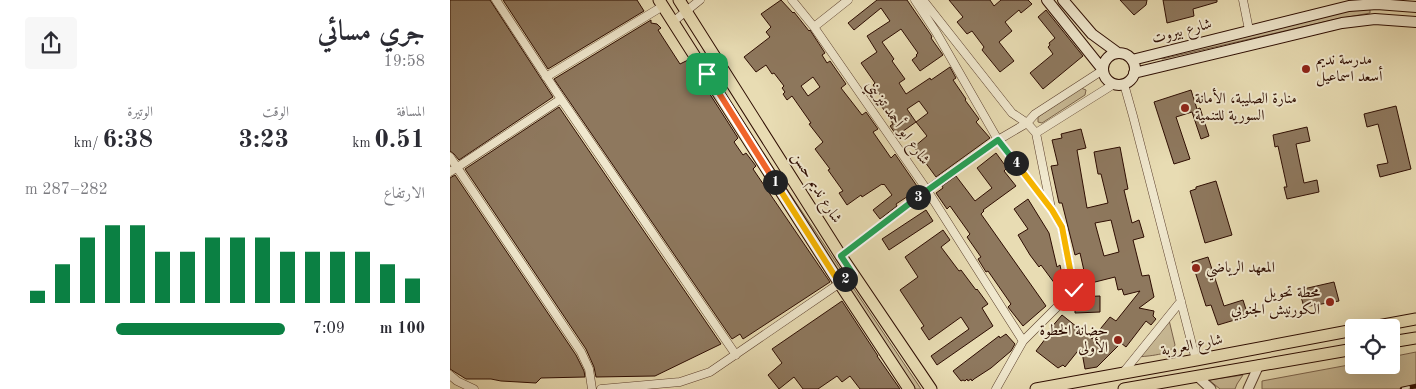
<!DOCTYPE html>
<html lang="ar">
<meta charset="utf-8">
<style>
:root{--surface:#fff;--page:#f7f7f7;--text:#2b2b33;--muted:#7c7c81;--accent:#0b8043}
body{margin:0;font-family:"Old Standard TT",Amiri,serif;background:var(--page);color:var(--text);direction:rtl;height:100vh;display:flex;flex-direction:column;font-size:19px;white-space:nowrap}
*{box-sizing:border-box;margin:0}
p{font-size:16px;color:var(--muted)}
.icon{flex:none;width:28px;height:28px;fill:none;stroke:currentColor;stroke-width:2;stroke-linecap:round;stroke-linejoin:round}
.map{position:relative;flex:1;overflow:hidden;direction:ltr}
.panel{display:flex;flex-direction:column;background:var(--surface);width:450px}
.panel>*{flex:none}
.tools{position:absolute;left:895px;top:319px;display:grid;gap:10px}
.tools a{display:grid;place-items:center;width:55px;height:55px;border-radius:5px;background:var(--surface);box-shadow:0 5px 20px #0002;font-size:25px}
.pin{position:absolute;display:grid;place-items:center;width:42px;height:42px;color:#fff;margin:-21px;border-radius:10px;box-shadow:0 2px 8px #0006}
.km{position:absolute;width:25px;height:25px;margin:-12px;border-radius:50%;background:#222;color:#fff;font-size:14px;line-height:25px;text-align:center}
.round{display:grid;place-items:center;flex:none;width:52px;height:52px;border-radius:5px;background:var(--page)}
.overview{display:flex;align-items:center;justify-content:space-between;height:85px;padding:0 25px}
h1{font-size:28px;font-weight:700;line-height:38px}
.metrics{display:grid;grid-template-columns:repeat(3,1fr);gap:8px;height:85px;padding:5px 25px}
.metrics div{display:grid;align-content:center}
.metrics b{font-size:25px;font-weight:700}
.metrics small{font-size:14px;font-weight:400}
.metrics p{font-size:14px}
.chart{height:140px;padding:10px 25px}
.chart p{display:flex;justify-content:space-between}
.chart svg{width:100%;height:90px;margin-top:5px;stroke:var(--accent);stroke-width:6}
ul{padding:0 25px;list-style:none;font-size:16px}
li{display:grid;grid-template-columns:80px 60px 1fr;align-items:center;height:38px}
li i{height:12px;border-radius:6px;background:var(--accent)}
main{display:flex;flex:1;min-height:0}
.map>svg:first-child{display:block}
.green{fill:#c8b995;stroke:#7a624b}
.building{fill:#8e785e;stroke:#2d0c01;fill-rule:evenodd}
.lines{fill:none;stroke-linecap:round;stroke-linejoin:round}
.minor-casing{stroke:#5c402e;stroke-width:9}
.tertiary-casing{stroke:#5c402e;stroke-width:11}
.secondary-casing{stroke:#2d0c01;stroke-width:12}
.primary-casing{stroke:#2d0c01;stroke-width:13}
.minor{stroke:#f0e8ce;stroke-width:8}
.tertiary{stroke:#f0e8ce;stroke-width:9}
.secondary{stroke:#f0e8ce;stroke-width:10}
.primary{stroke:#e8dcb3;stroke-width:11}
.rail-casing{stroke:#2d0c01;stroke-width:4.5}
.rail{stroke:#f0e8ce;stroke-width:2.5;stroke-dasharray:8;stroke-linecap:butt}
.split-1-casing{stroke:#fff;stroke-width:10}
.split-2-casing{stroke:#fff;stroke-width:10}
.split-3-casing{stroke:#fff;stroke-width:10}
.split-4-casing{stroke:#fff;stroke-width:10}
.split-5-casing{stroke:#fff;stroke-width:10}
.split-1{stroke:#f0652b;stroke-width:6}
.split-2{stroke:#f5b400;stroke-width:6}
.split-3{stroke:#22a559;stroke-width:6}
.split-4{stroke:#22a559;stroke-width:6}
.split-5{stroke:#f5b400;stroke-width:6}
.poi-dot{fill:#8f2418;stroke:#f0e8ce;stroke-width:2}
.labels{text-anchor:middle;dominant-baseline:central;stroke-width:4;stroke-linejoin:round;paint-order:stroke}
.street-label{font-size:15px;fill:#2d0c01;stroke:#f0e8ce}
.poi-label{font-size:15px;fill:#2d0c01;stroke:#f0e8ce;text-anchor:start}
</style>
<main>
<div class="map">
<svg width="966" height="389" viewBox="0 0 966 389">
<rect width="100%" height="100%" fill="#e8dcb3"/>
<filter id="stains"><feTurbulence type="fractalNoise" baseFrequency=".004" numOctaves="4"/><feColorMatrix values="0 0 0 0 .2 0 0 0 0 .09 0 0 0 0 .02 0 0 0 .5 -.17"/></filter>
<radialGradient id="worn" r=".72"><stop offset=".6" stop-color="#630" stop-opacity="0"/><stop offset="1" stop-color="#630" stop-opacity=".3"/></radialGradient>
<path class="green" d="M917,9L920,10V13L887,19L712,59L710,57L889,12Z
M231,40L302,137L471,389H465Z
M631,88L636,90L635,95L592,123L588,122V117Z
M719,320L725,345C721,355 698,356 687,357Z
M966,352V389H812V381L904,364V365H941V357Z
M793,375L787,384L785,389H770L759,380Z"/>
<path class="building" d="M0,0H40L103,97L9,160L4,154L0,151Z
M53,0H187L194,11L98,69Z
M331,0L343,13L344,12L359,31L360,30L375,53L372,55L377,63L380,61L396,84L391,88L412,115L416,112L428,129L423,132L441,158L445,154L469,189L446,204L447,206L430,219L423,210L442,195L434,184L433,185L432,184L412,197L411,195L397,205L389,193L393,191L378,170L380,169L365,149L373,142L359,124L361,123L342,96L337,100L333,94L335,92L332,88L334,86L324,73L322,74L316,65L306,72L294,57L320,37L316,32L321,27L311,14ZM363,77L370,87L358,96L351,86Z
M427,0H457L481,35L482,37L481,38L493,55L470,71L462,60L467,56L466,55L468,53L451,29L432,42L444,59L442,61L455,79L449,83L456,94L480,78L481,80L500,67L506,78L503,80L516,99L515,100L529,119L526,122L540,138L486,177L464,147L477,136L466,122L478,113L469,101L457,109L466,122L449,134L445,133L440,126L443,124L432,107L437,104L423,85L425,83L411,63L427,52L417,36L440,21L431,8L404,30L398,23Z
M499,0H540L544,6L551,0H578L582,4L571,13L569,10L555,22L562,31L549,42L564,61L550,72L532,50L534,47L522,31L517,34L507,22L513,17Z
M670,0H697L696,5L684,15Z
M713,0H767V2L743,9L744,16L717,23Z
M596,10L633,56L593,89L580,73L603,54L598,47L600,45L599,43L605,38L588,17Z
M201,20V23L207,24L211,28L208,30L230,64L238,60L288,138L284,142L293,155L296,153L306,166L303,169L380,282L293,339L290,334L282,339L104,79Z
M741,90L747,109L750,108L759,136L751,139L742,112L726,117L740,159L724,164L704,102Z
M946,106L961,169L930,177L927,165L938,163L928,124L917,127L914,114Z
M109,107L271,344L205,376L146,377L144,367L136,349L15,169Z
M857,127L860,141L846,144L854,183L867,180L869,192L837,199L834,187H837L828,146L825,147L823,135Z
M631,129L636,148L627,150L637,208L658,203L651,174H648L644,152L670,147L678,189L674,190L682,223L689,220L694,237L683,240L692,276L699,275L704,297L689,308L704,311L703,316L706,319L701,325L696,321L676,347L671,343L647,367L635,369L631,347L615,367L613,365L608,368L586,351L602,330L600,329L612,315L642,339L660,317L666,321L690,291L674,295L672,289L668,290L665,277L637,284L630,253L625,255L612,203H609L601,166L608,165L602,140L612,138L611,134ZM661,220L669,252L654,256L645,223Z
M546,153L557,168L554,171L566,186L533,210L534,211L531,214L596,306L573,326L558,307L561,304L538,271L536,272L528,259L531,257L517,237L520,234L500,206L497,209L486,193L493,188L492,186L506,176L525,201L542,188L527,168Z
M5,175L126,355L134,371L135,377L91,378L86,383L51,381L41,379H16L0,369V178Z
M766,181L782,235L755,243L740,191L746,189V187Z
M578,199L599,233L607,267L610,265L614,284L608,288L591,265L589,267L580,255L568,235L578,229L564,209Z
M476,210L483,221L439,250L432,239Z
M493,230L500,240L491,247L509,271L511,270L526,290L527,289L538,304L532,308L543,326L487,365L481,356L519,329L511,317L479,340L471,328L474,326L450,290L468,277L455,257Z
M758,257L774,306L793,300L798,316L768,325L761,305L756,306L742,262Z
M884,282L889,301L854,307L849,290Z
M650,296V312L625,313V297Z
M392,301L428,356H427L450,389H410L400,376L392,382L387,376L368,389H353L344,377L329,389L318,375L332,363L322,349Z
M556,334L565,344L561,351L541,368L524,379L522,381L521,379L518,381L517,379L515,381L513,380L511,381L503,371L549,336L550,338Z"/>
<g class="lines">
<defs>
<path id="minor" d="M46,0L111,99L286,355
M342,0L364,27L477,190L573,341
M465,0L486,32L548,140L602,210L612,227L624,290L573,341L546,389
M473,0L562,113L577,123L586,133L601,208
M793,0L799,30
M224,21L250,0
M364,27L398,0
M96,77L213,6
M674,84L683,116L746,360
M586,133L664,84
M0,157L131,352L139,369L142,389
M0,172L111,99
M391,256L477,190L548,140L577,123L585,114L653,70
M672,374L731,301
M0,375L7,381L24,389
M151,389L230,382L260,372L403,274"/>
<path id="tertiary" d="M747,376L761,389
M798,389L809,365"/>
<path id="secondary" d="M597,0L653,70
M613,0L642,34L668,53
M653 69a16 16 0 1 1 32 0a16 16 0 1 1-32 0Z
M682,60L899,6L927,4L966,7
M684,73L892,23L925,19L966,22"/>
<path id="primary" d="M209,0L390,284L459,389
M229,0L391,256L481,389
M917,328L966,319
M941,342L966,338
M586,389L746,360L904,330
M674,389L904,349"/>
</defs>
<use href="#minor" class="minor-casing"/>
<use href="#tertiary" class="tertiary-casing"/>
<use href="#secondary" class="secondary-casing"/>
<use href="#primary" class="primary-casing"/>
<use href="#minor" class="minor"/>
<use href="#tertiary" class="tertiary"/>
<use href="#secondary" class="secondary"/>
<use href="#primary" class="primary"/>
<defs>
<path id="rail" d="M952,389L966,386"/>
</defs>
<use href="#rail" class="rail-casing"/>
<use href="#rail" class="rail"/>
</g>
<g class="lines">
<defs>
<path id="split-1" d="M257,74L325,182"/>
<path id="split-2" d="M325,182L390,284L395,279"/>
<path id="split-3" d="M395,279L403,274L391,256L468,197"/>
<path id="split-4" d="M468,197L548,140L566,163"/>
<path id="split-5" d="M566,163L602,210L612,227L624,290"/>
</defs>
<use href="#split-1" class="split-1-casing"/>
<use href="#split-2" class="split-2-casing"/>
<use href="#split-3" class="split-3-casing"/>
<use href="#split-4" class="split-4-casing"/>
<use href="#split-5" class="split-5-casing"/>
<use href="#split-1" class="split-1"/>
<use href="#split-2" class="split-2"/>
<use href="#split-3" class="split-3"/>
<use href="#split-4" class="split-4"/>
<use href="#split-5" class="split-5"/>
</g>
<g class="poi-dot">
<circle cx="856" cy="69" r="5"/>
<circle cx="735" cy="108" r="5"/>
<circle cx="746" cy="268" r="5"/>
<circle cx="880" cy="302" r="5"/>
<circle cx="668" cy="340" r="5"/>
</g>
<g class="labels">
<g class="street-label">
<text transform="translate(732 32) rotate(-15)">شارع بيروت</text>
<text transform="translate(447 123) rotate(55)">شارع ابو أحمد تيزيني</text>
<text transform="translate(366 188) rotate(58)">شارع نديم حسن</text>
<text transform="translate(742 346) rotate(-11)">شارع العروبة</text>
</g>
<g class="poi-label">
<text x="866" y="60">مدرسة نديم<tspan x="866" dy="17">أسعد اسماعيل</tspan></text>
<text x="745" y="99">منارة الصليبة، الأمانة<tspan x="745" dy="17">السورية للتنمية</tspan></text>
<text x="756" y="268">المعهد الرياضي</text>
<text x="870" y="293" text-anchor="end">محطة تحويل<tspan x="870" dy="17">الكورنيش الجنوبي</tspan></text>
<text x="658" y="331" text-anchor="end">حضانة الخطوة<tspan x="658" dy="17">الأولى</tspan></text>
</g>
</g>
<rect width="100%" height="100%" filter="url(#stains)"/>
<rect width="100%" height="100%" fill="url(#worn)"/>
</svg>
<div class="tools">
<a><svg class="icon" aria-label="locate" viewBox="0 0 24 24"><circle cx="12" cy="12" r="6"/><path d="M12 2v4M12 18v4M2 12h4M18 12h4"/></svg></a>
</div>
<div class="pin" style="left:257px;top:74px;background:#1e9e55"><svg class="icon" aria-label="arrive" viewBox="0 0 24 24"><path d="M6 21V4h12l-3 4 3 4H6"/></svg></div>
<div class="pin" style="left:624px;top:290px;background:#d93025"><svg class="icon" aria-label="check" viewBox="0 0 24 24"><path d="M5 12l5 5 9-10"/></svg></div>
<b class="km" style="left:325px;top:182px">1</b>
<b class="km" style="left:395px;top:279px">2</b>
<b class="km" style="left:468px;top:197px">3</b>
<b class="km" style="left:566px;top:163px">4</b>
</div>
<section class="panel">
<div class="overview"><div><h1>جري مسائي</h1><p>19:58</p></div><a class="round"><svg class="icon" aria-label="share" viewBox="0 0 24 24"><path d="M12 15V3M7 8l5-5 5 5M5 13v7h14v-7"/></svg></a></div>
<div class="metrics">
<div><p>المسافة</p><b>0.51<small> km</small></b></div>
<div><p>الوقت</p><b>3:23</b></div>
<div><p>الوتيرة</p><b>6:38<small> /km</small></b></div>
</div>
<div class="chart"><p><span>الارتفاع</span>282–287 m</p>
<svg viewBox="0 0 160 44" preserveAspectRatio="none"><path d="M5 44V38M15 44V25M25 44V12M35 44V6M45 44V6M55 44V19M65 44V19M75 44V12M85 44V12M95 44V12M105 44V19M115 44V19M125 44V19M135 44V19M145 44V25M155 44V32"/></svg>
</div>
<ul>
<li><b>100 m</b>7:09<i style="width:65%"></i></li>
</ul>
</section>
</main>
